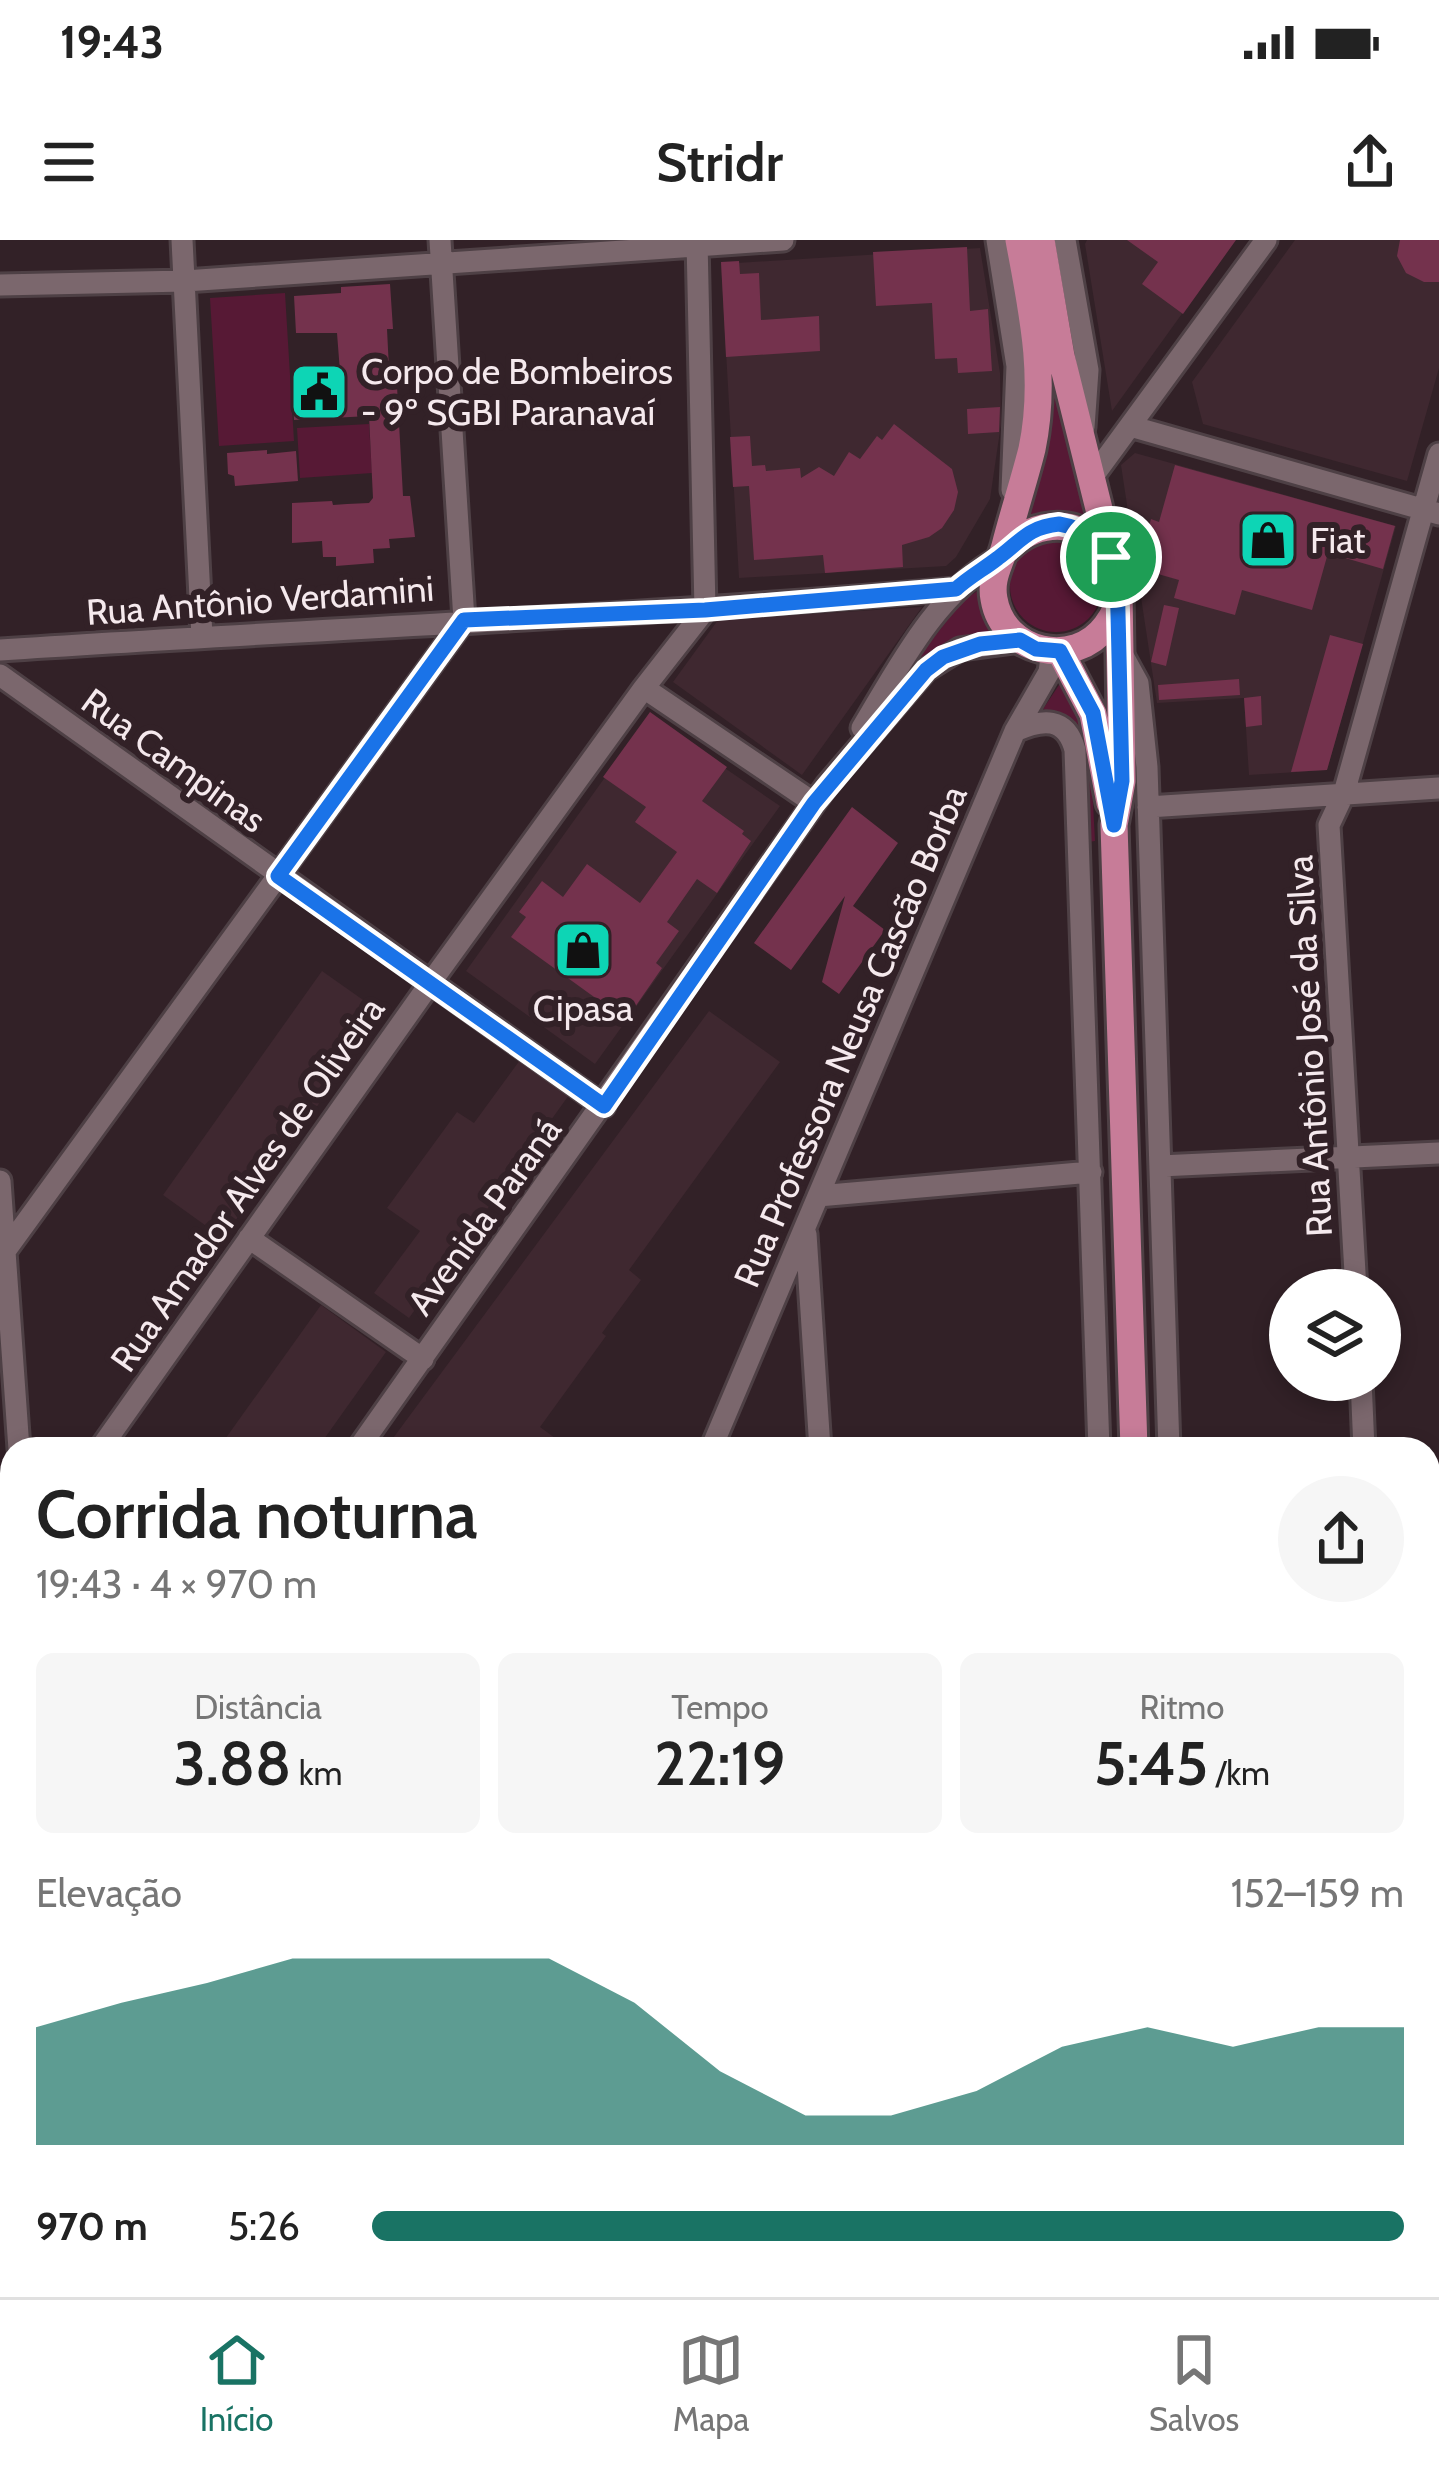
<!DOCTYPE html>
<html lang="pt">
<meta charset="utf-8">
<style>
:root{--surface:#fff;--page:#f6f6f6;--text:#222;--muted:#767676;--line:#e0e0e0;--accent:#197364}
body{margin:0;font-family:Cabin,sans-serif;background:var(--page);color:var(--text);height:100vh;display:flex;flex-direction:column;font-size:45px;white-space:nowrap}
*{box-sizing:border-box;margin:0}
p{font-size:39px;color:var(--muted)}
.icon{flex:none;width:66px;height:66px;fill:none;stroke:currentColor;stroke-width:2;stroke-linecap:round;stroke-linejoin:round}
.map{position:relative;flex:1;overflow:hidden}
.details{position:absolute;left:0px;top:1197px;width:1440px;height:861px;display:flex;flex-direction:column;background:var(--surface);border-radius:36px 36px 0 0;box-shadow:0 6px 18px #0003}
.details>*{flex:none}
.buttons{position:absolute;left:1269px;top:1029px;display:grid;gap:24px}
.buttons a{display:grid;place-items:center;width:132px;height:132px;border-radius:50%;background:var(--surface);box-shadow:0 6px 18px #0003;font-size:60px}
.pin{position:absolute;display:grid;place-items:center;width:102px;height:102px;color:#fff;margin:-51px;border:6px solid #fff;border-radius:50%;box-shadow:0 3px 12px #0007}
.round{display:grid;place-items:center;flex:none;width:126px;height:126px;border-radius:63px;background:var(--page)}
.head{display:flex;align-items:center;justify-content:space-between;height:204px;padding:0 36px}
h1{font-size:66px;font-weight:600;line-height:90px}
.metrics{display:grid;grid-template-columns:repeat(3,1fr);gap:18px;height:204px;padding:12px 36px}
.metrics div{display:grid;align-content:center;border-radius:18px;background:var(--page);text-align:center}
.metrics b{font-size:60px;font-weight:600}
.metrics small{font-size:33px;font-weight:400}
.metrics p{font-size:33px}
.chart{height:336px;padding:24px 36px}
.chart p{display:flex;justify-content:space-between}
.chart svg{width:100%;height:216px;margin-top:12px;fill:var(--accent);opacity:.7}
ul{padding:0 36px;list-style:none;font-size:39px}
li{display:grid;grid-template-columns:192px 144px 1fr;align-items:center;height:90px}
li i{height:30px;border-radius:15px;background:var(--accent)}
.status{display:flex;justify-content:space-between;align-items:center;height:84px;padding:0 60px;background:var(--surface);direction:ltr}
.status svg{height:33px;fill:currentColor}
header{display:flex;justify-content:space-between;align-items:center;height:156px;padding:0 36px;background:var(--surface);font-size:54px;font-weight:600}
.tabs{display:flex;justify-content:space-around;align-items:center;height:168px;border-top:3px solid var(--line);background:var(--surface);font-size:33px;color:var(--muted)}
.tabs a{display:grid;justify-items:center;gap:6px}
.tabs .current{color:var(--accent)}
.map>svg:first-child{display:block}
.built{fill:#3f2830}
.green{fill:#571935}
.building{fill:#74324d}
.lines{fill:none;stroke-linecap:round;stroke-linejoin:round}
.minor-casing{stroke:#4e4045;stroke-width:27}
.major-casing{stroke:#4e4045;stroke-width:33}
.minor{stroke:#7b676d;stroke-width:21}
.major{stroke:#c77c98;stroke-width:27}
.route-casing{stroke:#fff;stroke-width:24}
.route{stroke:#1a73e8;stroke-width:15}
.labels{text-anchor:middle;dominant-baseline:central;stroke-width:12;stroke-linejoin:round;paint-order:stroke}
.poi-label{font-size:36px;fill:#f5e9ed;stroke:#322127;text-anchor:start}
.street-label{font-size:36px;fill:#f5e9ed;stroke:#322127}
</style>
<div class="status"><b>19:43</b><svg viewBox="0 0 49 12"><path d="M0 12V9h3v3zM5 12V6h3v6zM10 12V3h3v9zM15 12V0h3v12zM26 1h20v11H26zM47 4h2v5h-2z"/></svg></div>
<header><svg class="icon" aria-label="menu" viewBox="0 0 24 24"><path d="M4 6h16M4 12h16M4 18h16"/></svg>Stridr<svg class="icon" aria-label="share" viewBox="0 0 24 24"><path d="M12 15V3M7 8l5-5 5 5M5 13v7h14v-7"/></svg></header>
<div class="map">
<svg width="1439" height="2057" viewBox="0 0 1439 2057">
<rect width="100%" height="100%" fill="#322127"/>
<path class="built" d="M1087,0H1235L1112,171L1085,4Z
M1295,0H1439V128L1407,241L1203,184L1192,142Z
M980,8L1000,133L1001,184L990,259L956,317L946,326L739,338L721,24Z
M1135,213L1396,286L1327,530L1249,535L1244,458L1157,463L1121,225Z
M922,367L802,535L673,442L718,380Z
M649,476L780,566L595,824L466,731Z
M322,731L383,774L223,998L163,955Z
M709,771L780,822L629,1030L641,1040L602,1093L606,1096L540,1187L570,1209H385Z
M520,820L569,855L409,1078L374,1053L420,991L387,968L457,872L474,883Z
M321,1065L386,1112L317,1209H218Z
M0,1524L12,1532V1631L0,1648Z
M12,1725V1901L0,1917V1742Z
M431,2046H1105V2057H432Z"/>
<path class="green" d="M1028,0L1088,277L1086,278L1061,272L1025,279Z
M285,53L294,201L219,206L210,58Z
M369,184L372,233L300,238L297,188Z
M1010 346a46 46 0 1 1 92 0a46 46 0 1 1-92 0Z
M979,350L995,393C955,401 932,411 903,442L901,440L962,361Z
M1061,442L1089,488L1095,601L1088,602L1081,494L1065,476L1043,469Z
M447,2046H850L853,2057H444Z"/>
<path class="building" d="M1127,0H1236L1183,74L1142,44L1158,22Z
M1400,0H1439V42H1424L1406,33L1397,16Z
M967,7L970,71L988,69L992,131L958,133L957,118L935,119L932,63L876,66L873,12Z
M739,21L740,34L759,33L761,80L819,76L820,111L726,117L721,22Z
M390,44L393,89H387L389,129L396,128L403,256H410L415,297L389,299L390,308L373,309L374,323L336,326V317H323L322,301L292,303V263L332,261L333,265L347,264L369,263L373,258L369,176L294,180L293,161L335,159L333,133L340,132L337,93H296L294,56L341,53V47Z
M1000,167L999,192L968,194L967,169Z
M894,184L952,229L958,252L954,270L942,288L929,297L902,305L903,327L825,333L823,315L754,320L749,246L733,247L730,197L750,196L752,226L765,225L766,231L800,228L801,238L819,227L834,236L849,212L860,219L877,196L882,200Z
M267,210V214L296,211L298,241L235,246L234,236L228,234L227,213Z
M1175,225L1395,286L1383,329L1328,313L1312,370L1242,350L1235,375L1174,358L1179,340L1137,328L1151,279L1159,282Z
M1164,365L1179,368L1166,426L1151,422Z
M1330,395L1363,404L1327,530L1291,532Z
M1239,439L1240,455L1159,460L1158,445Z
M1261,456L1262,485L1246,487L1244,458Z
M650,472L727,527L702,561L744,591L742,594L751,601L717,653L697,639L667,682L679,691L656,723L662,728L626,780L511,697L526,677L519,672L542,641L563,657L587,624L640,663L677,612L635,582L646,567L603,537Z
M852,567L898,603L853,666L885,690L839,754L822,742L845,656L791,730L754,703Z"/>
<g class="lines">
<defs>
<path id="minor" d="M182,0L202,397
M997,0L1017,126L1012,250
M1065,0L1088,130L1084,187
M0,45L185,41L783,0
M1130,186L1439,274
M1091,239L1266,0
M0,410C319,389 638,376 956,349
M1121,412L1138,443L1147,527L1169,1209
M0,435L604,866
M644,448L814,563
M862,488C898,428 937,351 1001,317
M1015,491C1042,479 1066,476 1075,510L1099,1209
M1148,567L1439,548
M1160,926L1439,913
M0,941L19,1209
M818,956L1091,932
M806,994L820,1209
M249,998L423,1119
M0,1018L464,380L440,0
M1356,1050L1329,585L1344,553L1439,214
M1361,1140L1364,1209
M100,1209L431,742L644,448L705,370L697,0
M358,1209L827,545L926,430L960,409L1020,401
M711,1209L1015,491L1049,432L1052,411
M1428,1275L1439,1274
M0,1351L12,1333
M0,1699L12,1682
M1428,1866L1439,1865
M0,1953L12,1952
M99,2046L100,2057
M414,2046V2057
M1126,2046V2057
M1197,2046V2057
M1417,2046L1418,2057"/>
<path id="major" d="M1041,0L1061,116L1110,313
M1003,313C1063,245 1156,321 1106,386C1074,429 1003,413 994,359C990,338 1000,325 1005,306C1013,274 1024,241 1032,209C1047,137 1032,70 1019,0
M1119,351L1122,541L1114,585L1134,1209
M1060,411L1093,474L1110,563
M1160,2046L1161,2057"/>
</defs>
<use href="#minor" class="minor-casing"/>
<use href="#major" class="major-casing"/>
<use href="#minor" class="minor"/>
<use href="#major" class="major"/>
</g>
<g class="lines">
<defs>
<path id="route" d="M1059,284C1089,289 1106,304 1117,332L1122,541L1114,585L1093,473L1060,411L1036,409L1020,400L980,404L943,417L926,430L814,563L604,866L278,636L464,380L705,370L956,349C969,337 984,329 998,318C1020,302 1028,287 1059,284Z"/>
</defs>
<use href="#route" class="route-casing"/>
<use href="#route" class="route"/>
</g>
<defs>
<symbol id="civic-square" viewBox="-11 -11 22 22"><rect x="-9" y="-9" width="18" height="18" rx="4" fill="#0dd5b5" stroke="#322127"/><path d="M-.6-6.5H3V-4.5H.6V-3L4-1V1h2V6H-6V1h2V-1L-.6-3ZM-1.2 2.5V6h2.4V2.5Z" fill="#111"/></symbol>
<symbol id="shop-square" viewBox="-11 -11 22 22"><rect x="-9" y="-9" width="18" height="18" rx="4" fill="#0dd5b5" stroke="#322127"/><path d="M-5-2.5h2.3a2.7 3.5 0 0 1 5.4 0H5L5.5 6h-11ZM-1.5-2.5h3a1.5 2.3 0 0 0-3 0Z" fill="#111"/></symbol>
</defs>
<g fill-rule="evenodd">
<use href="#civic-square" x="286" y="119" width="66" height="66"/>
<use href="#shop-square" x="1235" y="267" width="66" height="66"/>
<use href="#shop-square" x="550" y="677" width="66" height="66"/>
</g>
<g class="labels">
<g class="poi-label">
<text x="361" y="131">Corpo de Bombeiros<tspan x="361" dy="41">- 9º SGBI Paranavaí</tspan></text>
<text x="1310" y="300">Fiat</text>
<text x="583" y="768" text-anchor="middle">Cipasa</text>
</g>
<g class="street-label">
<text transform="translate(260 360) rotate(-4)">Rua Antônio Verdamini</text>
<text transform="translate(174 520) rotate(36)">Rua Campinas</text>
<text transform="translate(850 796) rotate(-67)">Rua Professora Neusa Cascão Borba</text>
<text transform="translate(1309 806) rotate(-93)">Rua Antônio José da Silva</text>
<text transform="translate(247 944) rotate(-55)">Rua Amador Alves de Oliveira</text>
<text transform="translate(484 976) rotate(-54)">Avenida Paraná</text>
</g>
</g>
</svg>
<div class="buttons">
<a><svg class="icon" aria-label="layers" viewBox="0 0 24 24"><path d="M12 4l9 5-9 5-9-5zM3 14l9 5 9-5"/></svg></a>
</div>
<div class="pin" style="left:1111px;top:317px;background:#1e9e55"><svg class="icon" aria-label="arrive" viewBox="0 0 24 24"><path d="M6 21V4h12l-3 4 3 4H6"/></svg></div>
<section class="details">
<div class="head"><div><h1>Corrida noturna</h1><p>19:43 · 4 × 970 m</p></div><a class="round"><svg class="icon" aria-label="share" viewBox="0 0 24 24"><path d="M12 15V3M7 8l5-5 5 5M5 13v7h14v-7"/></svg></a></div>
<div class="metrics">
<div><p>Distância</p><b>3.88<small> km</small></b></div>
<div><p>Tempo</p><b>22:19</b></div>
<div><p>Ritmo</p><b>5:45<small> /km</small></b></div>
</div>
<div class="chart"><p><span>Elevação</span>152–159 m</p>
<svg viewBox="0 0 160 44" preserveAspectRatio="none"><path d="M0 44V20L10 15L20 11L30 6L40 6L50 6L60 6L70 15L80 29L90 38L100 38L110 33L120 24L130 20L140 24L150 20L160 20V44z"/></svg>
</div>
<ul>
<li><b>970 m</b>5:26<i style="width:100%"></i></li>
</ul>
</section>
</div>
<nav class="tabs">
<a class="current"><svg class="icon" aria-label="home" viewBox="0 0 24 24"><path d="M3 11l9-7 9 7M6 9v11h12V9"/></svg>Início</a>
<a><svg class="icon" aria-label="map" viewBox="0 0 24 24"><path d="M3 6l6-2 6 2 6-2v14l-6 2-6-2-6 2zM9 4v14M15 6v14"/></svg>Mapa</a>
<a><svg class="icon" aria-label="saved" viewBox="0 0 24 24"><path d="M7 4h10v16l-5-4-5 4z"/></svg>Salvos</a>
</nav>
